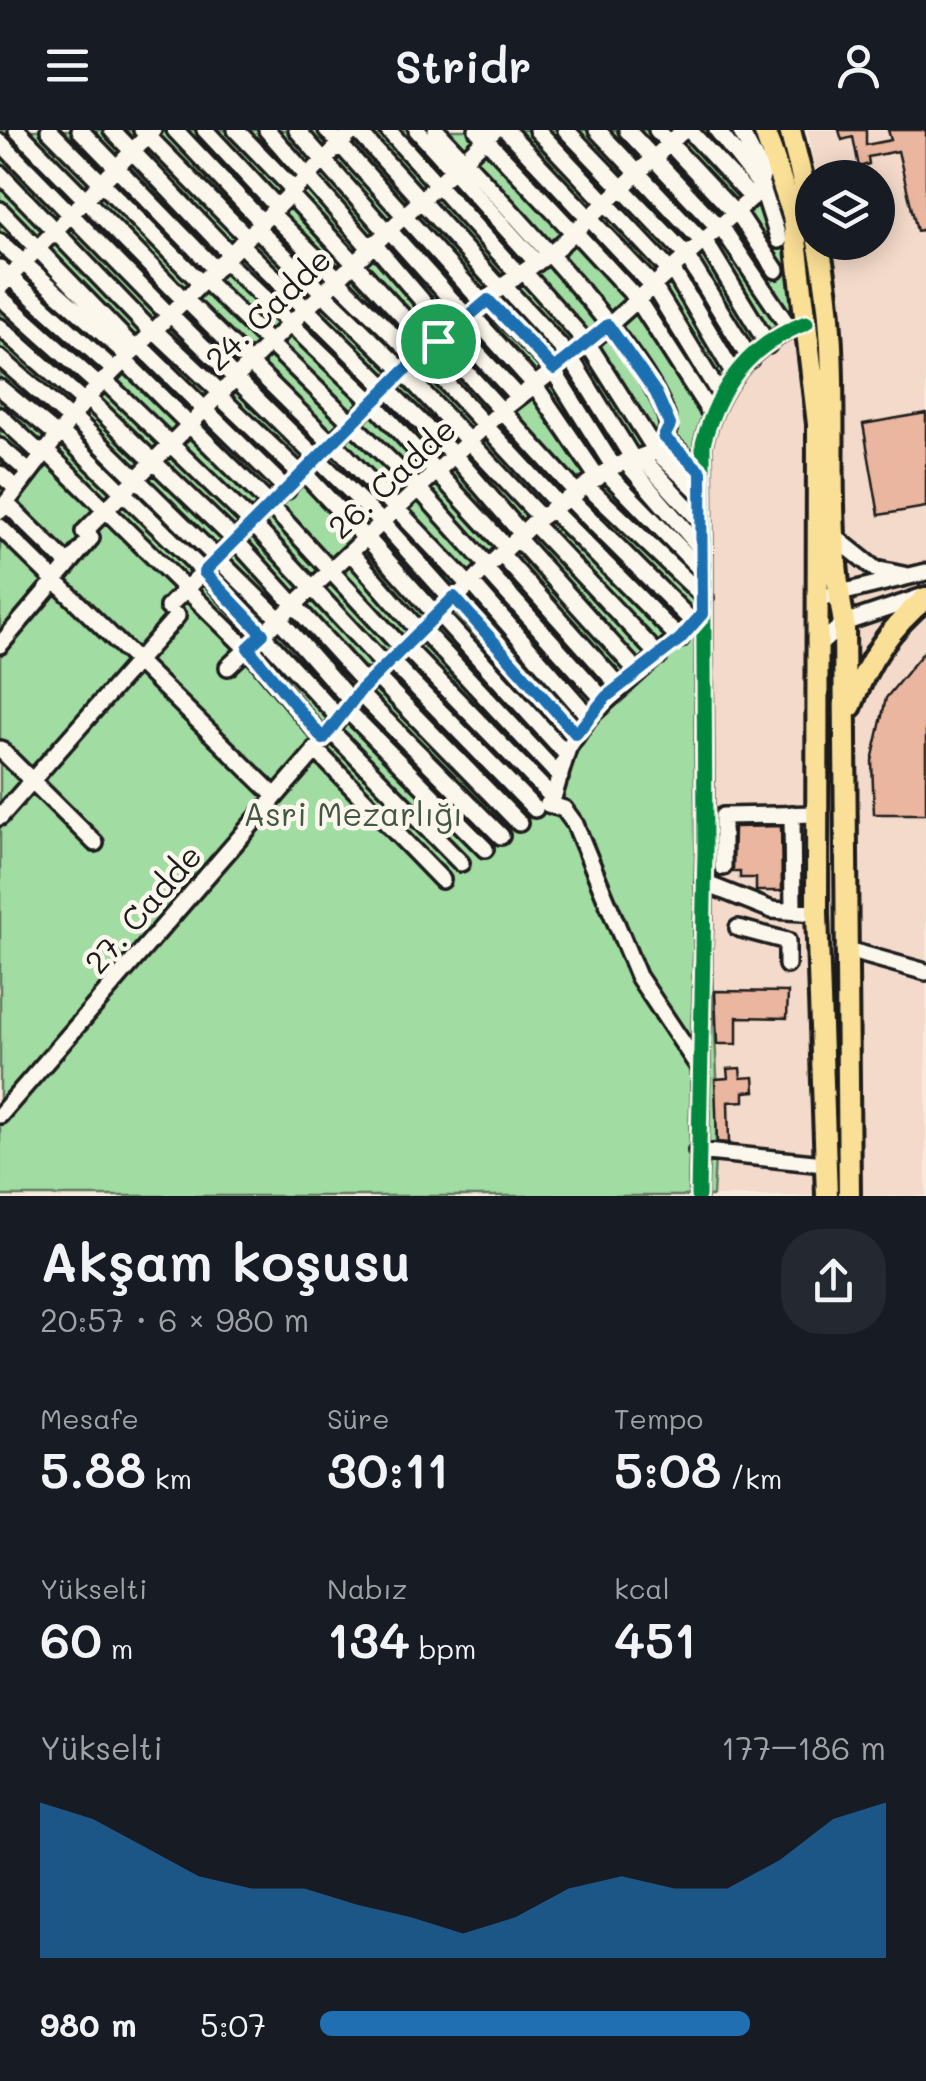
<!DOCTYPE html>
<html lang="tr">
<meta charset="utf-8">
<style>
:root{--surface:#171b24;--page:#242831;--text:#f1f3f6;--muted:#9ea1a6;--accent:#1f6fb2}
body{margin:0;font-family:Mali,sans-serif;background:var(--page);color:var(--text);height:100vh;display:flex;flex-direction:column;font-size:38px;white-space:nowrap}
*{box-sizing:border-box;margin:0}
p{font-size:32px;color:var(--muted)}
.icon{flex:none;width:55px;height:55px;fill:none;stroke:currentColor;stroke-width:2;stroke-linecap:round;stroke-linejoin:round}
.map{position:relative;height:1066px;overflow:hidden}
.panel{display:flex;flex-direction:column;background:var(--surface);flex:1}
.panel>*{flex:none}
.buttons{position:absolute;left:795px;top:30px;display:grid;gap:20px}
.buttons a{display:grid;place-items:center;width:100px;height:100px;border-radius:50%;background:var(--surface);box-shadow:0 5px 25px #0003;font-size:50px}
.pin{position:absolute;display:grid;place-items:center;width:85px;height:85px;color:#fff;margin:-42px;border:5px solid #fff;border-radius:50%;box-shadow:0 2px 10px #0007}
.round{display:grid;place-items:center;flex:none;width:105px;height:105px;border-radius:40px;background:var(--page)}
.summary{display:flex;align-items:center;justify-content:space-between;height:170px;padding:0 40px}
h1{font-size:55px;font-weight:600;line-height:75px}
.metrics{display:grid;grid-template-columns:repeat(3,1fr);gap:15px;height:170px;padding:10px 40px}
.metrics div{display:grid;align-content:center}
.metrics b{font-size:50px;font-weight:600}
.metrics small{font-size:28px;font-weight:400}
.metrics p{font-size:28px}
.chart{height:280px;padding:20px 40px}
.chart p{display:flex;justify-content:space-between}
.chart svg{width:100%;height:180px;margin-top:10px;fill:var(--accent);opacity:.7}
ul{padding:0 40px;list-style:none;font-size:32px}
li{display:grid;grid-template-columns:160px 120px 1fr;align-items:center;height:75px}
li i{height:25px;border-radius:12px;background:var(--accent)}
header{display:flex;justify-content:space-between;align-items:center;height:130px;padding:0 40px;background:var(--surface);font-size:45px;font-weight:600}
.map>svg:first-child{display:block}
.built{fill:#f4daca}
.green{fill:#a1dca2;stroke:#5e7c5f;stroke-width:2.5}
.building{fill:#ebb69f;stroke:#1c1c1c;stroke-width:2.5}
.lines{fill:none;stroke-linecap:round;stroke-linejoin:round}
.minor-casing{stroke:#1c1c1c;stroke-width:22}
.major-casing{stroke:#1c1c1c;stroke-width:28}
.minor{stroke:#fbf7ec;stroke-width:15}
.major{stroke:#fadf96;stroke-width:20}
.cycleway-casing{stroke:#fbf7ec;stroke-width:21}
.cycleway{stroke:#00873e;stroke-width:15}
.route-casing{stroke:#fff;stroke-width:20}
.route{stroke:#1f6fb2;stroke-width:12}
.labels{text-anchor:middle;dominant-baseline:central;stroke-width:9;stroke-linejoin:round;paint-order:stroke}
.street-label{font-size:32px;fill:#1c1c1c;stroke:#fbf7ec}
.park-label{font-size:32px;fill:#445644;stroke:#fbf7ec}
</style>
<header><svg class="icon" aria-label="menu" viewBox="0 0 24 24"><path d="M4 6h16M4 12h16M4 18h16"/></svg>Stridr<svg class="icon" aria-label="person" viewBox="0 0 24 24"><circle cx="12" cy="8" r="4"/><path d="M4 21q1-7 8-7t8 7"/></svg></header>
<div class="map">
<svg width="926" height="1066" viewBox="0 0 926 1066">
<rect width="100%" height="100%" fill="#f8eadd"/>
<filter id="ink" filterUnits="userSpaceOnUse"><feTurbulence type="fractalNoise" baseFrequency=".01" numOctaves="2"/><feDisplacementMap in="SourceGraphic" scale="20" xChannelSelector="R" yChannelSelector="G"/><feConvolveMatrix kernelMatrix="1 2 1 2 8 2 1 2 1" color-interpolation-filters="sRGB"/></filter>
<g filter="url(#ink)">
<path class="built" d="M808,0H926V1066H713L718,966L700,313L732,244L805,193L842,184L830,113L878,112V48L818,47Z"/>
<path class="green" d="M0,0H753L769,31L805,193L732,244L700,313V594L718,966L713,1066H0Z"/>
<path class="building" d="M839,0H866V15L891,10L888,0H926V99L917,101L898,21L868,27L869,34L859,37L853,7L842,10Z
M926,283V377L879,385L863,294Z
M926,519V684H874L872,631L886,568Z
M781,696L782,761H756V748H740V742H733L734,697Z
M715,861L788,862L787,888L737,887V914H717Z
M740,938L741,948L754,947L755,961L744,962V971L728,972L729,1013L717,1012L715,949L728,948L727,939Z"/>
<g class="lines">
<defs>
<path id="minor" d="M17,0L184,170
M49,0L201,153
M80,0L215,139
M112,0L230,124
M142,0L247,107
M175,0L262,92
M205,0L277,77
M236,0L294,60
M267,0L369,117
M297,0L386,101
M327,0L483,173
M357,0L500,158
M388,0L519,145
M417,0L537,133
M477,0L574,103
M506,0L654,157L719,263
M537,0L670,141
M566,0L686,125
M597,0L701,110
M627,0L718,97
M657,0L734,82
M689,0L752,68
M717,0L762,57L779,110
M0,12L169,185
M0,44L152,202
M290,64L431,217
M0,80L135,219
M736,80L776,140
M271,83L337,148
M720,95L790,199
M256,98L403,241L540,387
M388,99L467,187
M575,102L637,169L711,284
M703,108L768,215
M0,112L128,226
M373,113L449,202
M240,114L454,325L522,404
M686,125L750,229
M224,130L373,273L507,418
M0,138L114,240
M672,139L734,244
M524,142L588,214L656,321L701,364
M336,149L417,229
M205,150L419,359L488,436
M504,156L570,227L633,329
M0,157L153,0
M0,167L99,256
M185,169L333,315
M487,170L554,239
M170,184L383,393L452,470
M471,184L534,254L598,348
M0,197L84,272
M454,198L518,267
M154,200L220,262
M438,211L577,363
M139,215L287,360
M421,226L558,374
M0,228L70,289
M124,230L271,376L402,518
M553,240L613,336
M104,250L253,394L384,535
M0,258L57,305
M218,265L302,345
M87,268L236,411L366,554
M0,286L42,325
M72,286L279,489L351,571
M60,301L204,442L339,588
M664,307L701,342
M334,313L468,454
M0,317L29,342
M45,320L247,519
M641,327L702,393
M625,331L704,422
M304,343L366,409
M607,343L702,441
M0,344L17,359
M588,357L705,468
M569,368L693,492
M6,373L67,433
M551,379L680,509
M0,381L87,268L354,0
M533,393L659,526
M0,397L275,666
M84,402L269,214L495,0
M835,407L875,439L908,446
M367,408L436,485
M517,408L636,540
M351,423L420,502
M501,424L619,556
M485,438L604,570
M471,452L589,587
M455,467L575,605
M816,469L926,442
M168,477L403,241L500,158L555,120L684,0
M438,483L566,624
M422,499L560,647
M0,515L91,408
M405,516L553,668L568,618L589,587L702,485
M817,517L844,493L924,466
M248,519L323,609
M390,530L535,679
M228,537L501,281L588,214L756,64L763,44L740,0
M375,545L519,693
M358,562L501,706
M346,579L485,719
M330,600L461,733
M0,619L95,713
M315,619L442,750
M548,674L564,679L575,694L638,846L698,936
M792,684L793,781
M0,687L177,486
M723,737V686L817,684
M704,753L772,780L817,783
M738,798L787,811V835
M844,819L926,842
M0,985L314,622L359,562L533,393L612,337L656,321L668,300C674,247 478,46 436,0
M697,1021L824,1034
M698,1066L705,721L703,314C718,257 748,215 806,193"/>
<path id="major" d="M764,0L793,85L818,294L817,783L827,1066
M790,0L812,87
M818,112C846,239 820,369 844,493L849,1066
M851,576C866,533 890,497 926,468"/>
</defs>
<use href="#minor" class="minor-casing"/>
<use href="#major" class="major-casing"/>
<use href="#minor" class="minor"/>
<use href="#major" class="major"/>
<defs>
<path id="cycleway" d="M698,1066L705,721L703,314C718,257 748,215 806,193"/>
</defs>
<use href="#cycleway" class="cycleway-casing"/>
<use href="#cycleway" class="cycleway"/>
</g>
</g>
<g class="lines" filter="url(#ink)">
<defs>
<path id="route" d="M488,170L554,239L608,195L656,263L670,295L664,307L701,342L702,484L680,509L606,567L576,604L454,467L359,562L323,609L248,518L263,504L204,442L404,241Z"/>
</defs>
<use href="#route" class="route-casing"/>
<use href="#route" class="route"/>
</g>
<g class="labels">
<g class="street-label">
<text transform="translate(267 178) rotate(-44)">24. Cadde</text>
<text transform="translate(391 347) rotate(-43)">26. Cadde</text>
<text transform="translate(142 778) rotate(-49)">27. Cadde</text>
</g>
<g class="park-label">
<text x="353" y="683">Asri Mezarlığı</text>
</g>
</g>
</svg>
<div class="buttons">
<a><svg class="icon" aria-label="layers" viewBox="0 0 24 24"><path d="M12 4l9 5-9 5-9-5zM3 14l9 5 9-5"/></svg></a>
</div>
<div class="pin" style="left:438px;top:211px;background:#1e9e55"><svg class="icon" aria-label="arrive" viewBox="0 0 24 24"><path d="M6 21V4h12l-3 4 3 4H6"/></svg></div>
</div>
<section class="panel">
<div class="summary"><div><h1>Akşam koşusu</h1><p>20:57 · 6 × 980 m</p></div><a class="round"><svg class="icon" aria-label="share" viewBox="0 0 24 24"><path d="M12 15V3M7 8l5-5 5 5M5 13v7h14v-7"/></svg></a></div>
<div class="metrics">
<div><p>Mesafe</p><b>5.88<small> km</small></b></div>
<div><p>Süre</p><b>30:11</b></div>
<div><p>Tempo</p><b>5:08<small> /km</small></b></div>
</div>
<div class="metrics">
<div><p>Yükselti</p><b>60<small> m</small></b></div>
<div><p>Nabız</p><b>134<small> bpm</small></b></div>
<div><p>kcal</p><b>451</b></div>
</div>
<div class="chart"><p><span>Yükselti</span>177–186 m</p>
<svg viewBox="0 0 160 44" preserveAspectRatio="none"><path d="M0 44V6L10 10L20 17L30 24L40 27L50 27L60 31L70 34L80 38L90 34L100 27L110 24L120 27L130 27L140 20L150 10L160 6V44z"/></svg>
</div>
<ul>
<li><b>980 m</b>5:07<i style="width:76%"></i></li>
</ul>
</section>
